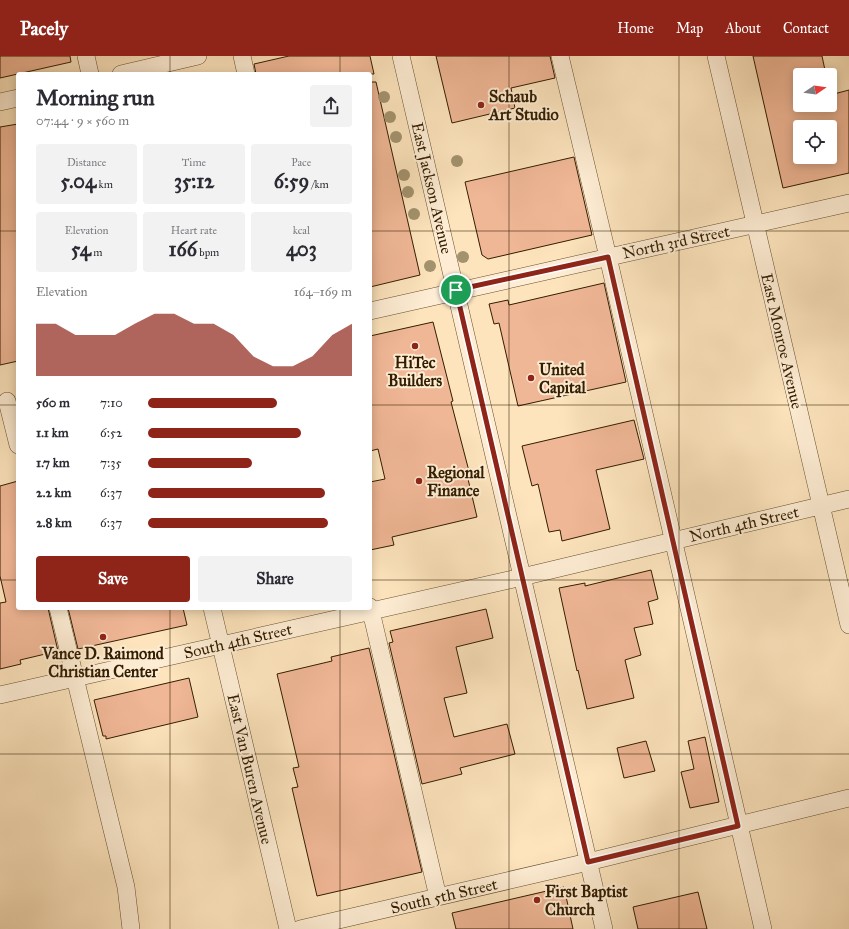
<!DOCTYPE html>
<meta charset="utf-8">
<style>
:root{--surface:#fff;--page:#f2f2f3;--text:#2b2b33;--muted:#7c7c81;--accent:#8f2418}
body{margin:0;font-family:"IM FELL Great Primer",serif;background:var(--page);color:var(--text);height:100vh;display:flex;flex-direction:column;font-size:15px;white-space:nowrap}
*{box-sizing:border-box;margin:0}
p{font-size:13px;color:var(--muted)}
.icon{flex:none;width:22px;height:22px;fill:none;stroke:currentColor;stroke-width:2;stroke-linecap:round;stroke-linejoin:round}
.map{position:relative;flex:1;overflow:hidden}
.details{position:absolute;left:16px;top:16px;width:356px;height:538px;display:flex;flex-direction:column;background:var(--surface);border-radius:4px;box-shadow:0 2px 10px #0003}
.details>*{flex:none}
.needle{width:26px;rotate:77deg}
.fabs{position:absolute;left:793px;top:12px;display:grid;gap:8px}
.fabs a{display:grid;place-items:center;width:44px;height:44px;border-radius:4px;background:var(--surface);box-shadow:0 2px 10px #0003;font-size:20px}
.pin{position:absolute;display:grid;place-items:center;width:34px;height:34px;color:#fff;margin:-17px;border:2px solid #fff;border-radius:50%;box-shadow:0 1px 4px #0007}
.round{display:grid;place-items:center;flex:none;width:42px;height:42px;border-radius:4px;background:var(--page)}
.head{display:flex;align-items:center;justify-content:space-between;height:68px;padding:0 20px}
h1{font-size:22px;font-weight:800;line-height:30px}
.stats{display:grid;grid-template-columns:repeat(3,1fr);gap:6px;height:68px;padding:4px 20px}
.stats div{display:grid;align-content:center;border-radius:4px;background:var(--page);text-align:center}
.stats b{font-size:20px;font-weight:800}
.stats small{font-size:11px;font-weight:400}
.stats p{font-size:11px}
.chart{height:112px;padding:8px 20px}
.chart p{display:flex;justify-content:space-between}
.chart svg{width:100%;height:72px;margin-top:4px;fill:var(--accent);opacity:.7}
.cta{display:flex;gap:8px;margin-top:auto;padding:8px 20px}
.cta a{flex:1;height:46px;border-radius:4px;background:var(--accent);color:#fff;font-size:16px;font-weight:800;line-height:46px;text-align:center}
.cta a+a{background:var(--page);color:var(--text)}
ul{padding:0 20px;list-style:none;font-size:13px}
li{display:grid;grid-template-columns:64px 48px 1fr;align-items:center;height:30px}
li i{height:10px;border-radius:5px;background:var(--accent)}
header{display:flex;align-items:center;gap:24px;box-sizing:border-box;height:56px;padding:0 20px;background:var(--accent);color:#fff}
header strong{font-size:19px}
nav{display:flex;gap:22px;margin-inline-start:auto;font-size:14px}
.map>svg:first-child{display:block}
.building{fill:#f0b796;stroke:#321d00;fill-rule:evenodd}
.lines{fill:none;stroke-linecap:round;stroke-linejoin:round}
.minor-casing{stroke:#654f2f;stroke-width:18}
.minor{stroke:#feedd4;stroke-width:17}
.tree{fill:#a3926e}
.route-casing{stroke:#fff;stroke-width:8}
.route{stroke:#8f2418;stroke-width:5}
.grid{fill:none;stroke:#321d00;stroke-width:1;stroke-opacity:0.55}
.poi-dot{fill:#8f2418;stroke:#feedd4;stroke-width:1.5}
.labels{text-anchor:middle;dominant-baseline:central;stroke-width:4;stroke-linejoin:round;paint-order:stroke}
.poi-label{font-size:16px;font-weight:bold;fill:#321d00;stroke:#feedd4;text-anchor:start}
.street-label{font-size:16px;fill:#321d00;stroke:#feedd4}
</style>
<header>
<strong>Pacely</strong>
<nav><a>Home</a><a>Map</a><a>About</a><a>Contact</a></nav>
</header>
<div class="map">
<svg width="849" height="873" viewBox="0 0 849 873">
<rect width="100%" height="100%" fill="#fde4bd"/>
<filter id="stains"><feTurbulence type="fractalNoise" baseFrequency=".005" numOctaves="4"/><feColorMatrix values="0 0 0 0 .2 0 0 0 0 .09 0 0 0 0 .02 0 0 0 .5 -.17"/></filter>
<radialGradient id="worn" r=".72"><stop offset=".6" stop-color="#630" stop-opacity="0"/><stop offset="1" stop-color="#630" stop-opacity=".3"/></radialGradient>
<path class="building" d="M0,0H70L71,6L0,22Z
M289,0H370L374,18H256L254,8Z
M436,0H550L555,22L511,32L515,52L452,67Z
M753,0H822L826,19H800V49H830V39L849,34V117L783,132ZM800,71H830V101H800Z
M370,26H376L420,219L370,231Z
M18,68V305L0,309V71Z
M574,101L592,179L488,203L482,199L465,126Z
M604,227L626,326L518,350L499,267L494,268L489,248L508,244L509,249Z
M433,266L453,345L451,346L471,423H468L477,461L392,481L394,489L370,494V426L385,423L378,393L370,395V280Z
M634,364L644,403L596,414L610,473L562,485L560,474L549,476L538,428L532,430L522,390Z
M18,425V552H48L58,595L20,604L21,608L0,613V547L6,546L0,520V430Z
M651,514L658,543L648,546L653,568L634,572L641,599L625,604L634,642L587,653L578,614L577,615L559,532L585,527V530Z
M68,552H183L187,569L78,593Z
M486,553L493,582L456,591L467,637L444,642L454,681L507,668L515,698L460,712L462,718L422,728L389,587L393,586L390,575Z
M369,592L422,816L317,840L292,732L298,731L293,712L299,711L277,618L332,605L331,601Z
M189,622L198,661L106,683V680H103L94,644Z
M705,681L719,746L690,752L681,716L694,713L688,685Z
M646,685L655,715L624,722L617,692Z
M564,831L573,873H456L452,857Z
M698,836L707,873H638L633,851Z"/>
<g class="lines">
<defs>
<path id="minor" d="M86,0L90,18
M242,0L246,18
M401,0L604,873
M560,0L608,201L763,873
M716,0L849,569
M121,18L198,0
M0,46L18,42
M370,255L849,147
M7,345L18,389
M370,551L438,841
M58,552L126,831L131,873
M212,552L288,873
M0,639L522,521L849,443
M300,873L588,806L849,742"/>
</defs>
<use href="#minor" class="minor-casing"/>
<use href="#minor" class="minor"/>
</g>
<g class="tree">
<circle cx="384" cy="41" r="6"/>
<circle cx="390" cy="61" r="6"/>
<circle cx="396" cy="81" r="6"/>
<circle cx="457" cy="105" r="6"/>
<circle cx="404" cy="119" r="6"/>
<circle cx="408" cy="136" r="6"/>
<circle cx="414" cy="158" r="6"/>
<circle cx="463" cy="201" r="6"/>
<circle cx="430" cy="210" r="6"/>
</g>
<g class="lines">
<defs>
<path id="route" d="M608,201L738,770L588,806L456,234Z"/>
</defs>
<use href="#route" class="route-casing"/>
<use href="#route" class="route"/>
</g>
<path class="grid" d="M170,0V18M340,0V18M509,0V873M679,0V873M0,175H18M370,175H849M0,349H18M370,349H849M0,524H18M370,524H849M170,552V873M340,552V873M0,698H849"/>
<g class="poi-dot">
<circle cx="481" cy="49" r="4"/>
<circle cx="415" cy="290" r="4"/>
<circle cx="531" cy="322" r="4"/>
<circle cx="419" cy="425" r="4"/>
<circle cx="103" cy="581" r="4"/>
<circle cx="537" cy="844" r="4"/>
</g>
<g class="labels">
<g class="poi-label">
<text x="489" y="40">Schaub<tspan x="489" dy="18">Art Studio</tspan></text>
<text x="415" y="306" text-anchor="middle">HiTec<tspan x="415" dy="18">Builders</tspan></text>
<text x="539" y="313">United<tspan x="539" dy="18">Capital</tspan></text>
<text x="427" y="416">Regional<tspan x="427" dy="18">Finance</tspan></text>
<text x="103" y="597" text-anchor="middle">Vance D. Raimond<tspan x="103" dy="18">Christian Center</tspan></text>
<text x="545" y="835">First Baptist<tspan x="545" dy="18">Church</tspan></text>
</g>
<g class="street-label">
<text transform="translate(432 132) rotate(77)">East Jackson Avenue</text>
<text transform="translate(676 186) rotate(-12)">North 3rd Street</text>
<text transform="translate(782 285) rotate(77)">East Monroe Avenue</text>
<text transform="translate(744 468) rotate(-13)">North 4th Street</text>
<text transform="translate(238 585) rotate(-13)">South 4th Street</text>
<text transform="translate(250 713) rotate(77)">East Van Buren Avenue</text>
<text transform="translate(444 840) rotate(-13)">South 5th Street</text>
</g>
</g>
<rect width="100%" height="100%" filter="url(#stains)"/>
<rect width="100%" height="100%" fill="url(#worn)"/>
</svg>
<div class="fabs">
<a><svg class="needle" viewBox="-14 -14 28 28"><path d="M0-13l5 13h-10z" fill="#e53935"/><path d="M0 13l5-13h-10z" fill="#7c7c81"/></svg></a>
<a><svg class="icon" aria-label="locate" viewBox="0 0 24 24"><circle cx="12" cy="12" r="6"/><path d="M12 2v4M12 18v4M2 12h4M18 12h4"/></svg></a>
</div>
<div class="pin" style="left:456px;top:234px;background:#1e9e55"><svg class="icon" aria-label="arrive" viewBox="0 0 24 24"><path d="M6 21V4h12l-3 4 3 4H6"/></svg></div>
<section class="details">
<div class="head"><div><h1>Morning run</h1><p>07:44 · 9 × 560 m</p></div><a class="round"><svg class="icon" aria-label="share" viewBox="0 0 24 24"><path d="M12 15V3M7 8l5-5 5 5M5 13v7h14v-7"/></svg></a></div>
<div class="stats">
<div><p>Distance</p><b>5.04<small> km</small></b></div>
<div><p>Time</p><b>35:12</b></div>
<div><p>Pace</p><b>6:59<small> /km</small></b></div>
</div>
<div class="stats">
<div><p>Elevation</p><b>54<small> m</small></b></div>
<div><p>Heart rate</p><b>166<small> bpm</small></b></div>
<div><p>kcal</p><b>403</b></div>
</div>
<div class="chart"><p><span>Elevation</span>164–169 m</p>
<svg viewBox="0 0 160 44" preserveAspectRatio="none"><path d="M0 44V12L10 12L20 19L30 19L40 19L50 12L60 6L70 6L80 12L90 12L100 19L110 32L120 38L130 38L140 32L150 19L160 12V44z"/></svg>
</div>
<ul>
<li><b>560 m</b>7:10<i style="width:63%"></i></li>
<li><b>1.1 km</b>6:52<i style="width:75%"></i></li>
<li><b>1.7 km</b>7:35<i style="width:51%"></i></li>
<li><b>2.2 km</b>6:37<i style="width:87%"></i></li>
<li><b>2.8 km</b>6:37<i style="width:88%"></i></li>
</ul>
<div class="cta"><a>Save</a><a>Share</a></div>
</section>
</div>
